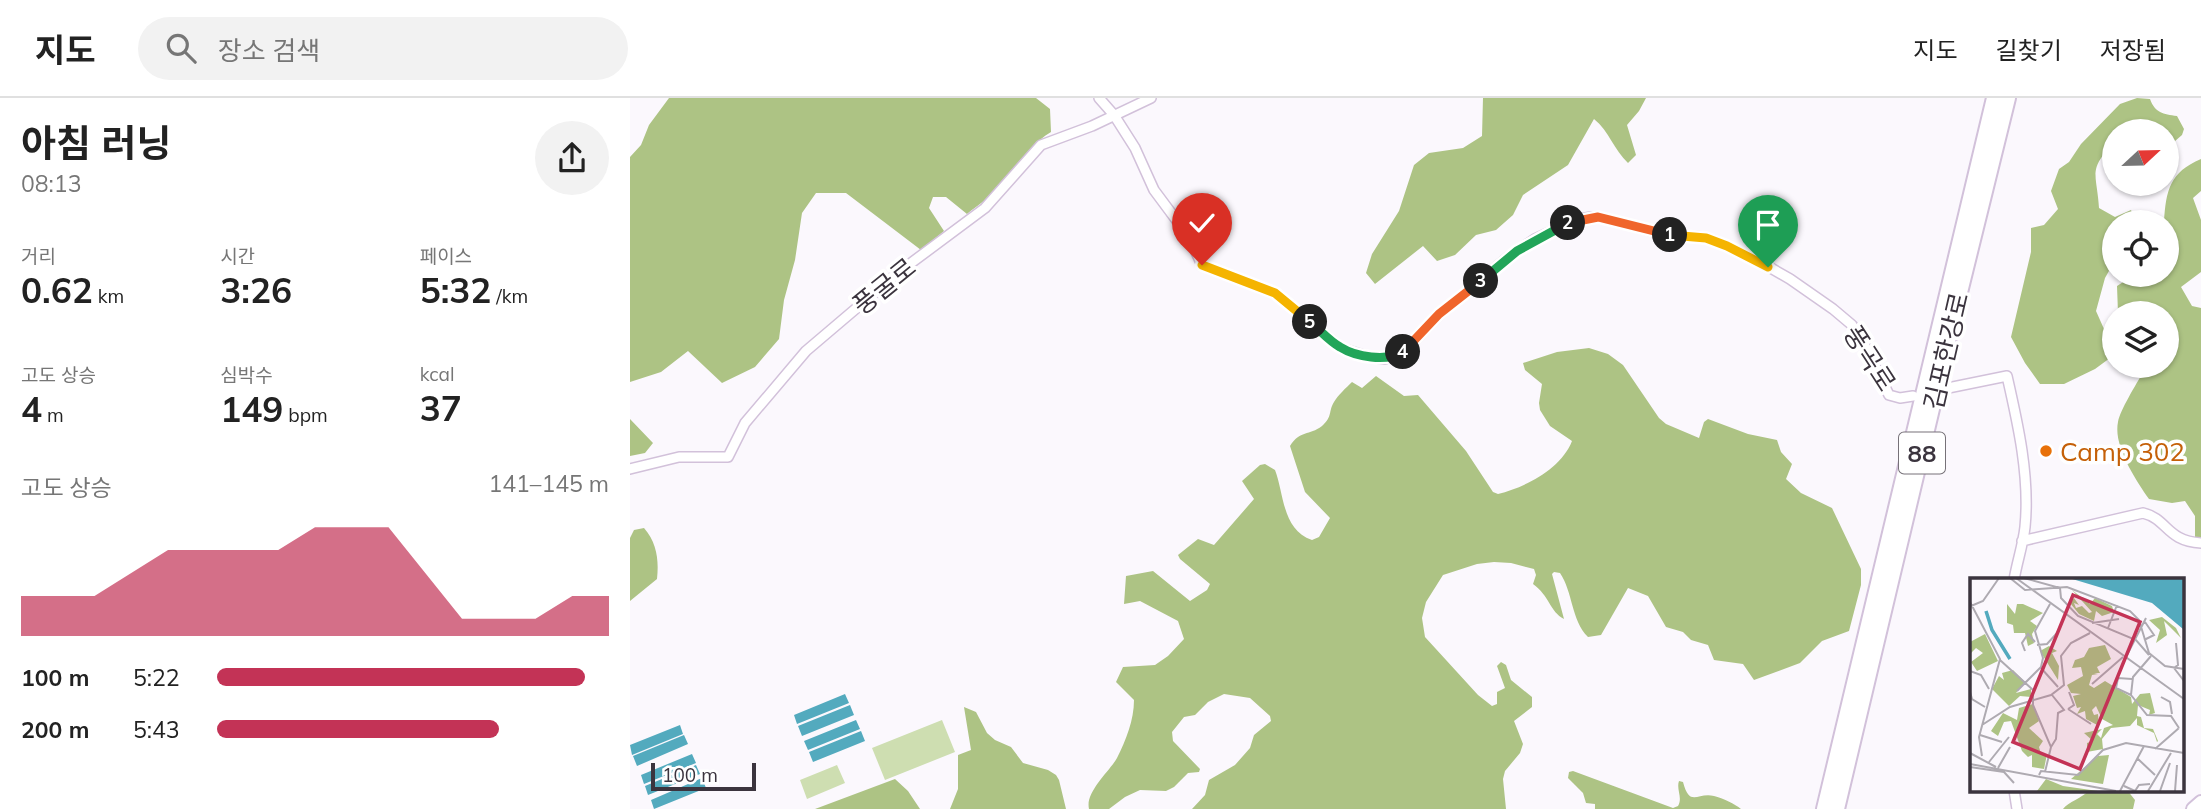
<!DOCTYPE html>
<html lang="ko">
<meta charset="utf-8">
<style>
:root{--surface:#fff;--page:#f2f2f2;--text:#222;--muted:#767676;--line:#e0e0e0;--accent:#c33356}
body{margin:0;font-family:Mulish,"Noto Sans KR",sans-serif;background:var(--page);color:var(--text);height:100vh;display:flex;flex-direction:column;font-size:26px;white-space:nowrap}
*{box-sizing:border-box;margin:0}
p{font-size:23px;color:var(--muted)}
.icon{flex:none;width:38px;height:38px;fill:none;stroke:currentColor;stroke-width:2;stroke-linecap:round;stroke-linejoin:round}
.map{position:relative;flex:1;overflow:hidden}
.details{display:flex;flex-direction:column;background:var(--surface);width:630px}
.details>*{flex:none}
.needle{width:46px;rotate:68deg}
.fabs{position:absolute;left:1472px;top:21px;display:grid;gap:14px}
.fabs a{display:grid;place-items:center;width:77px;height:77px;border-radius:50%;background:var(--surface);box-shadow:0 2px 5px #0004;font-size:35px}
.scale{position:absolute;left:21px;bottom:18px;width:105px;box-sizing:border-box;padding-left:7px;border:4px solid #3b343e;border-top:0;font-size:19px;line-height:24px;white-space:nowrap;color:#3b343e;-webkit-text-stroke:5px #fff;paint-order:stroke}
.pin{position:absolute;display:grid;place-items:center;width:60px;height:60px;color:#fff;margin:-72px -30px;border-radius:50% 50% 50% 0;rotate:-45deg;box-shadow:0 0 7px #0007}
.pin .icon{rotate:45deg}
.km{position:absolute;width:35px;height:35px;margin:-18px;border-radius:50%;background:#222;color:#fff;font-size:19px;line-height:35px;text-align:center}
.round{display:grid;place-items:center;flex:none;width:74px;height:74px;border-radius:37px;background:var(--page)}
.head{display:flex;align-items:center;justify-content:space-between;height:119px;padding:0 21px}
h1{font-size:38px;font-weight:700;line-height:52px}
.stats{display:grid;grid-template-columns:repeat(3,1fr);gap:10px;height:119px;padding:7px 21px}
.stats div{display:grid;align-content:center}
.stats b{font-size:35px;font-weight:700}
.stats small{font-size:19px;font-weight:400}
.stats p{font-size:19px}
.chart{height:196px;padding:14px 21px}
.chart p{display:flex;justify-content:space-between}
.chart svg{width:100%;height:126px;margin-top:7px;fill:var(--accent);opacity:.7}
ul{padding:0 21px;list-style:none;font-size:23px}
li{display:grid;grid-template-columns:112px 84px 1fr;align-items:center;height:52px}
li i{height:18px;border-radius:9px;background:var(--accent)}
header{display:flex;align-items:center;gap:42px;box-sizing:border-box;height:98px;padding:0 35px;background:var(--surface);border-bottom:2px solid var(--line)}
header strong{font-size:33px}
nav{display:flex;gap:38px;margin-inline-start:auto;font-size:24px}
.search{width:490px;height:63px;background:var(--page);display:flex;align-items:center;gap:18px;box-sizing:border-box;padding:0 24px;border-radius:38px;color:var(--muted);font-size:26px}
main{display:flex;flex:1;min-height:0}
.map>svg:first-child{display:block}
.green{fill:#cedeb1}
.forest{fill:#adc384}
.water{fill:#53aabe}
.lines{fill:none;stroke-linecap:round;stroke-linejoin:round}
.minor-casing{stroke:#d2c1da;stroke-width:12}
.major-casing{stroke:#d2c1da;stroke-width:16}
.highway-casing{stroke:#d2c1da;stroke-width:18}
.minor{stroke:#fff;stroke-width:9}
.major{stroke:#fff;stroke-width:12}
.highway{stroke:#fff;stroke-width:14}
.split-1-casing{stroke:#fff;stroke-width:14}
.split-2-casing{stroke:#fff;stroke-width:14}
.split-3-casing{stroke:#fff;stroke-width:14}
.split-4-casing{stroke:#fff;stroke-width:14}
.split-5-casing{stroke:#fff;stroke-width:14}
.split-6-casing{stroke:#fff;stroke-width:14}
.split-1{stroke:#f5b400;stroke-width:9}
.split-2{stroke:#f0652b;stroke-width:9}
.split-3{stroke:#22a559;stroke-width:9}
.split-4{stroke:#f0652b;stroke-width:9}
.split-5{stroke:#22a559;stroke-width:9}
.split-6{stroke:#f5b400;stroke-width:9}
.food-dot{fill:#e8710a;stroke:#fff;stroke-width:2.5}
.labels{text-anchor:middle;dominant-baseline:central;stroke-width:7;stroke-linejoin:round;paint-order:stroke}
.shield{fill:#fff;stroke:#767178;stroke-width:2}
.shield-label{font-size:24px;font-weight:bold;fill:#3b343e}
.street-label{font-size:26px;fill:#3b343e;stroke:#fff}
.food-label{font-size:26px;fill:#c56008;stroke:#fff;text-anchor:start}
.inset-river{fill:none;stroke:#53aabe;stroke-width:3.5}
.inset-road{fill:none;stroke:#aeaab1;stroke-width:2}
.view{fill:#c33356;fill-opacity:0.15;stroke:#c33356;stroke-width:3.5}
.inset-edge{fill:none;stroke:#3b343e;stroke-width:3.5}
</style>
<header>
<strong>지도</strong>
<div class="search"><svg class="icon" aria-label="search" viewBox="0 0 24 24"><circle cx="10" cy="10" r="6"/><path d="M15 15l6 6"/></svg>장소 검색</div>
<nav><a>지도</a><a>길찾기</a><a>저장됨</a></nav>
</header>
<main>
<section class="details">
<div class="head"><div><h1>아침 러닝</h1><p>08:13</p></div><a class="round"><svg class="icon" aria-label="share" viewBox="0 0 24 24"><path d="M12 15V3M7 8l5-5 5 5M5 13v7h14v-7"/></svg></a></div>
<div class="stats">
<div><p>거리</p><b>0.62<small> km</small></b></div>
<div><p>시간</p><b>3:26</b></div>
<div><p>페이스</p><b>5:32<small> /km</small></b></div>
</div>
<div class="stats">
<div><p>고도 상승</p><b>4<small> m</small></b></div>
<div><p>심박수</p><b>149<small> bpm</small></b></div>
<div><p>kcal</p><b>37</b></div>
</div>
<div class="chart"><p><span>고도 상승</span>141–145 m</p>
<svg viewBox="0 0 160 44" preserveAspectRatio="none"><path d="M0 44V30L10 30L20 30L30 22L40 14L50 14L60 14L70 14L80 6L90 6L100 6L110 22L120 38L130 38L140 38L150 30L160 30V44z"/></svg>
</div>
<ul>
<li><b>100 m</b>5:22<i style="width:94%"></i></li>
<li><b>200 m</b>5:43<i style="width:72%"></i></li>
</ul>
</section>
<div class="map">
<svg width="1571" height="711" viewBox="0 0 1571 711">
<rect width="100%" height="100%" fill="#fbf8fd"/>
<path class="green" d="M312,622L325,654L255,682L242,650Z
M207,667L215,685L177,701L170,682Z"/>
<path class="forest" d="M39,0H406L420,11L421,34C399,47 389,69 372,87C362,98 348,107 337,116L316,99H303L299,110L314,133L291,152L216,95H186L172,115L165,162L154,202L149,241L125,269L92,285L58,253L31,274L0,284V59L11,47L19,27Z
M853,0H1016L1009,13L997,27L1006,57L998,65C984,52 979,33 964,21L938,67L893,97L883,117L866,132L846,137L825,157L807,163L793,148L745,186L736,175L742,156L769,113L784,67L799,55L833,50L852,38Z
M1507,0L1520,1C1525,15 1533,16 1547,18L1554,31L1552,37L1537,50L1536,33H1500L1496,29L1493,33H1484V45C1457,72 1467,76 1469,110L1485,119L1501,112L1506,124H1484V164L1475,180L1466,213L1474,231L1484,236V261L1480,260L1465,271L1434,286H1410L1395,265L1381,239L1401,154V130L1414,127L1428,111L1421,93L1429,71L1439,64L1451,46L1490,6Z
M1571,61V93L1563,100L1571,122V174L1551,189L1562,208L1571,210V439H1565V418L1555,403L1542,405L1519,401C1506,382 1483,348 1488,324C1490,312 1506,287 1513,274L1504,268H1536V215H1488L1487,188L1504,177H1536V124H1534C1536,92 1540,74 1571,61Z
M959,250L978,256L993,267L1029,320L1036,326L1069,340L1074,324L1078,321L1118,336L1147,342L1151,354L1162,366L1156,381L1171,395L1202,410L1231,471V487L1219,533L1192,543L1170,565L1124,582L1113,566L1084,562L1078,547L1061,542L1053,534L1036,529L1018,498L998,490L971,537L958,539C941,522 943,494 930,475L924,474L922,476L934,521C920,514 919,497 903,486L906,477L904,471L881,465L864,464L847,466L813,477L796,504L792,520L795,539L848,597L862,608L867,606V594L875,590L867,568L871,564L876,567L881,582L902,599V609L884,623L893,646L890,655L875,673L873,681L876,711H562L575,697L579,682L605,667L620,650L624,637L641,623L640,618L620,600L594,596L578,604L565,617L554,619L542,634L543,643L570,671L569,674L558,675L544,689L536,693L510,692L495,699L479,711H459C455,694 479,674 487,660C496,642 504,622 504,602L486,584L493,569L525,567L538,558L554,541L548,523L510,503L494,506L496,478L523,473L560,503L577,492L580,486L550,461L548,457L568,441L584,447L624,401L612,383L630,367L635,366L645,372C654,395 652,432 682,442L689,439L700,420L675,394L660,348C670,332 679,338 692,328C703,318 698,314 704,304C708,297 716,290 722,284L732,290L746,278L774,298L788,297L836,353L863,394L868,396C896,389 931,371 942,343L920,328L910,312L909,305L912,286L895,272L893,265L927,254Z
M0,321L23,345L15,355L0,358Z
M14,430C27,445 29,462 27,481L0,503V440L4,432Z
M334,609L346,614L357,635L365,642L381,649L393,665L418,672L426,677L429,682L436,711H320L328,691V657L341,652Z
M943,673L1043,710L1048,708C1053,700 1046,691 1049,683L1053,684C1060,710 1067,694 1084,698C1093,700 1105,706 1111,711H965V706L956,705L953,695L938,680L939,674Z
M265,681L278,693L290,711H185Z
M1460,692H1497L1505,702L1503,711H1433C1438,704 1452,700 1460,692Z"/>
<path class="water" d="M215,596L219,605L167,626L164,617Z
M220,607L224,617L172,638L168,628Z
M226,622L230,631L178,652L174,643Z
M50,627L53,636L2,657L0,647Z
M231,633L235,643L183,664L179,654Z
M54,637L58,646L7,668L3,658Z
M62,656L66,665L14,686L11,677Z
M66,667L70,676L18,697L15,688Z
M72,680L76,690L24,711L21,702Z"/>
<g class="lines">
<defs>
<path id="minor" d="M469,0L484,17L505,50L524,92L559,139L572,167L645,195L711,250L739,259L755,261L775,253L809,217L877,160L905,141L946,122L961,119L974,120L1032,136L1072,139L1083,142L1127,162L1160,181L1203,211L1222,227L1235,248L1259,297L1270,300L1283,298
M1318,290L1377,278C1388,326 1400,379 1395,429C1393,447 1387,464 1384,482
M0,371L49,359H98L115,325L176,253L269,174L355,110L411,47L462,28L521,0
M1392,443L1513,415C1538,421 1536,443 1571,445
M1384,692L1387,711"/>
<path id="major" d="M1563,711L1571,704"/>
<path id="highway" d="M1194,711L1364,0
M1207,711L1320,235L1378,0"/>
</defs>
<use href="#minor" class="minor-casing"/>
<use href="#major" class="major-casing"/>
<use href="#highway" class="highway-casing"/>
<use href="#minor" class="minor"/>
<use href="#major" class="major"/>
<use href="#highway" class="highway"/>
</g>
<g class="lines">
<defs>
<path id="split-1" d="M1040,137L1076,140L1097,148L1138,169"/>
<path id="split-2" d="M938,125L968,119L1040,137"/>
<path id="split-3" d="M851,183L887,153L938,125"/>
<path id="split-4" d="M773,254L809,216L851,183"/>
<path id="split-5" d="M680,224C690,232 699,243 710,249C726,259 756,264 773,254"/>
<path id="split-6" d="M572,167L645,195L680,224"/>
</defs>
<use href="#split-1" class="split-1-casing"/>
<use href="#split-2" class="split-2-casing"/>
<use href="#split-3" class="split-3-casing"/>
<use href="#split-4" class="split-4-casing"/>
<use href="#split-5" class="split-5-casing"/>
<use href="#split-6" class="split-6-casing"/>
<use href="#split-1" class="split-1"/>
<use href="#split-2" class="split-2"/>
<use href="#split-3" class="split-3"/>
<use href="#split-4" class="split-4"/>
<use href="#split-5" class="split-5"/>
<use href="#split-6" class="split-6"/>
</g>
<circle class="food-dot" cx="1416" cy="353" r="7"/>
<g class="labels">
<rect class="shield" x="1269" y="334.5" width="46" height="41" rx="5"/>
<g class="shield-label">
<text x="1292" y="355">88</text>
</g>
<g class="street-label">
<text transform="translate(254 188) rotate(-39)">풍굴로</text>
<text transform="translate(1316 253) rotate(-77)">김포한강로</text>
<text transform="translate(1240 260) rotate(57)">풍곡로</text>
</g>
<g class="food-label">
<text x="1430" y="353">Camp 302</text>
</g>
</g>
<g transform="translate(1340 480)">
<rect width="214" height="214" fill="#fbf8fd"/>
<path d="M102,12L120,26L125,20L142,28L144,34L132,38L126,33L124,43L109,36L100,25L104,20L109,27L104,25L106,30L112,28L119,35L122,34ZM37,26L45,36L47,26H53L73,35L60,43L67,48L62,56L64,65L58,68L55,55H44L43,47L37,45ZM192,39L206,50L211,60L194,43L197,57L186,65L190,52L179,42ZM15,56L28,83L7,93L1,84L13,75L6,70L0,76V64ZM135,67L141,81L127,89L130,95H124L128,96L122,97L119,107L124,110L135,103L161,119L162,126L170,116L180,115L185,135L179,137L180,132L168,127L167,138L171,139L174,150L183,151L188,163L187,164L184,155L167,147V140L160,148L141,150L132,161L133,171L117,174V165L123,163L114,155L132,151L127,156L131,160L134,150L143,147L132,141L126,128L122,132L124,137L128,136L129,148L116,141L115,133L107,136L111,129L107,130L103,118L111,116L101,115L97,107L113,98L111,89L102,90L105,82L114,79L119,70ZM79,68L87,73L82,75L89,88L88,102L70,73ZM43,92L55,104L46,115L61,111V119L50,118L39,128L22,111L29,98L34,102L32,95ZM63,126L69,143L59,150L73,163L69,169L71,176H77L74,191L62,189V177L58,179L52,173L41,143L34,144L28,158L21,153L33,135L47,142L49,130ZM139,177L133,206L101,201L128,178ZM76,201L93,208L128,213H67Z" fill="#adc384"/>
<path d="M99,0H213V51L182,25Z" fill="#53aabe"/>
<path class="inset-river" d="M16,33L22,52L40,81"/>
<path class="inset-road" d="M40,0L55,12L97,9L160,33L169,42L179,75L195,88L214,91M46,0L214,121M54,0L90,10L91,20L108,38L166,62L179,77M0,24L30,81L9,159L12,178M1,28L13,23L29,0M122,45L149,41M138,50L147,27M174,62L184,57L175,44M206,65L208,87L204,90L214,103M67,67L77,66L87,55M55,73L52,65L58,56L65,64M157,77L176,40M181,78L163,99L161,117L177,137L201,138L209,150M30,82L63,112V127L81,169L75,194M71,90L88,109M0,93L11,97L19,111M122,106L153,79M47,113L71,89L73,80L65,53L80,26M0,114L2,121L15,129M161,117L146,110L148,100L162,101M191,119L200,124L202,136M98,131L121,146M98,131L104,127L99,114M12,147L40,129L81,117L94,107L91,78L101,65L120,55M10,157L32,164M81,169L86,161L88,135L94,132L82,117M185,171L209,150M0,175L26,189M168,181L185,197M19,184L39,159M0,186L146,213M0,189L34,194L44,205M28,190L40,169M69,197L71,193L108,197L133,172L156,165L214,175M154,208L165,213L169,207L180,206M150,213L174,168M178,213L201,175M190,213L200,185M205,213L207,187"/>
<path class="view" d="M103,17L170,44L110,191L43,164Z"/>
<rect width="214" height="214" class="inset-edge"/>
</g>
</svg>
<div class="fabs">
<a><svg class="needle" viewBox="-14 -14 28 28"><path d="M0-13l5 13h-10z" fill="#e53935"/><path d="M0 13l5-13h-10z" fill="#767676"/></svg></a>
<a><svg class="icon" aria-label="locate" viewBox="0 0 24 24"><circle cx="12" cy="12" r="6"/><path d="M12 2v4M12 18v4M2 12h4M18 12h4"/></svg></a>
<a><svg class="icon" aria-label="layers" viewBox="0 0 24 24"><path d="M12 4l9 5-9 5-9-5zM3 14l9 5 9-5"/></svg></a>
</div>
<div class="scale">100 m</div>
<div class="pin" style="left:1138px;top:169px;background:#1e9e55"><svg class="icon" aria-label="arrive" viewBox="0 0 24 24"><path d="M6 21V4h12l-3 4 3 4H6"/></svg></div>
<div class="pin" style="left:572px;top:167px;background:#d93025"><svg class="icon" aria-label="check" viewBox="0 0 24 24"><path d="M5 12l5 5 9-10"/></svg></div>
<b class="km" style="left:1040px;top:137px">1</b>
<b class="km" style="left:938px;top:125px">2</b>
<b class="km" style="left:851px;top:183px">3</b>
<b class="km" style="left:773px;top:254px">4</b>
<b class="km" style="left:680px;top:224px">5</b>
</div>
</main>
